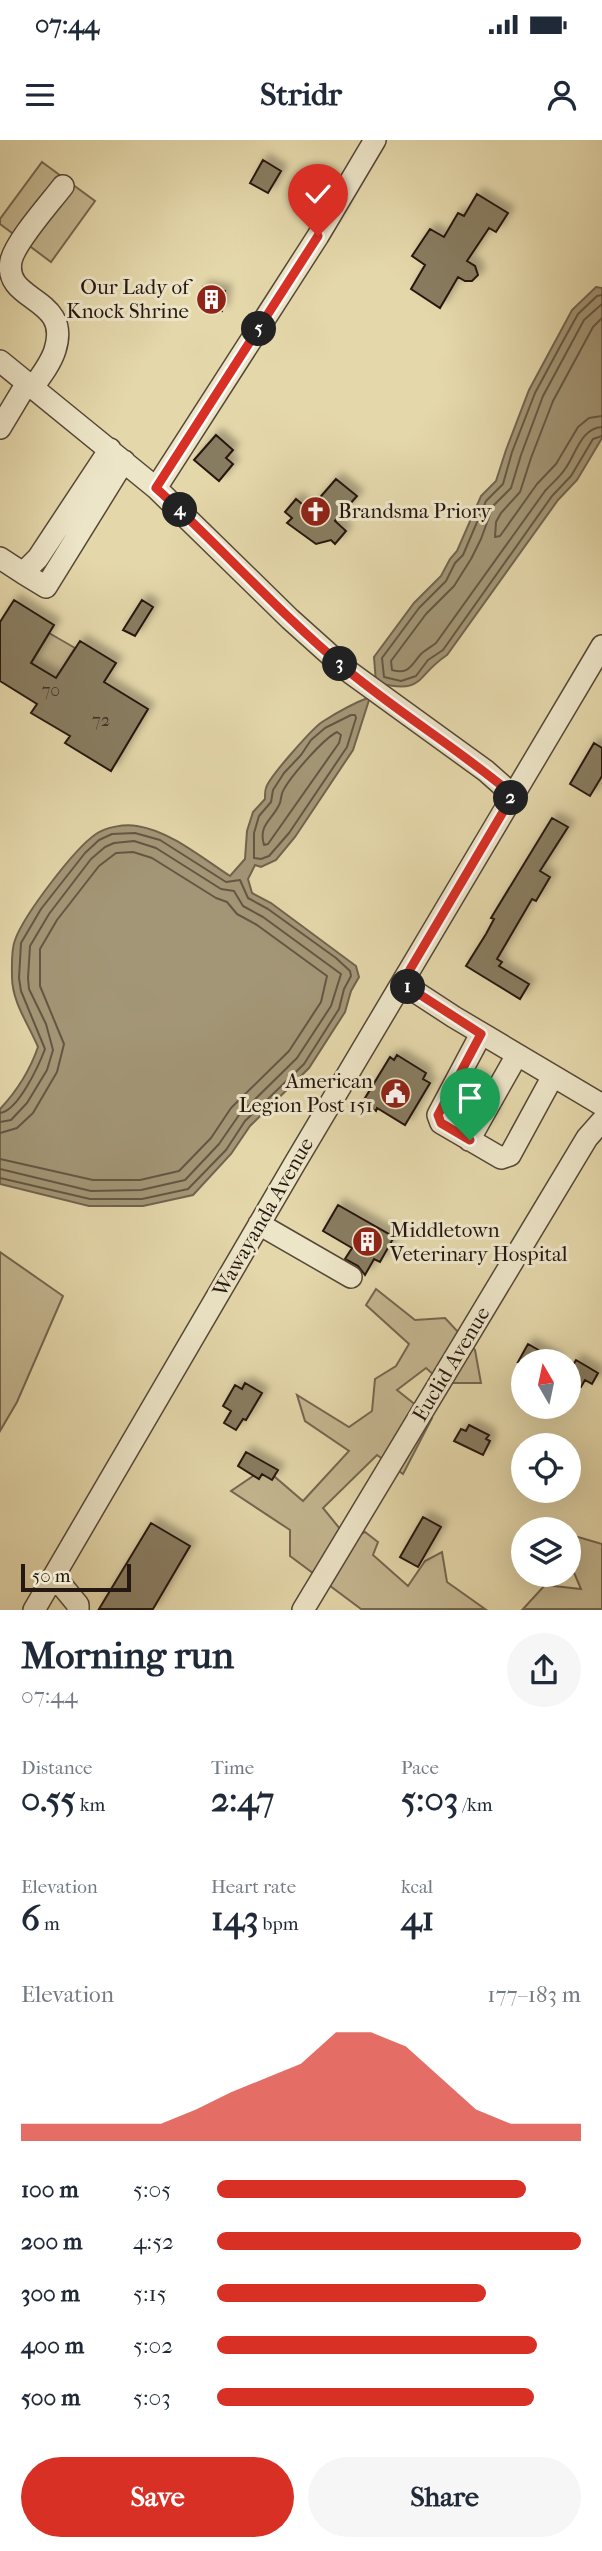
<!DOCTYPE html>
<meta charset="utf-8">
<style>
:root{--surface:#fff;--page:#f6f6f7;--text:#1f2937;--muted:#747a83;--accent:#d93025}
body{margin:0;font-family:"IM FELL French Canon",serif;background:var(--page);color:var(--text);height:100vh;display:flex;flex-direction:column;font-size:26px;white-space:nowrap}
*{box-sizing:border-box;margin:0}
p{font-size:23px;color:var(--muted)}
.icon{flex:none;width:38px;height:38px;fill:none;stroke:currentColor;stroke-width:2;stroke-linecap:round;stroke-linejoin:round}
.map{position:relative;height:1470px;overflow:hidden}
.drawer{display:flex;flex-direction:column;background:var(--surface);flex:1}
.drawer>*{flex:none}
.needle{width:46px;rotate:351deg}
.buttons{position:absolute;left:511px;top:1209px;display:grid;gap:14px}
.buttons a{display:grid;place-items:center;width:70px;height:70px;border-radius:50%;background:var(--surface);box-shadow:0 7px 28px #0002;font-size:35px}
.scale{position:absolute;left:21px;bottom:18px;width:110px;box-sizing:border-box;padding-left:7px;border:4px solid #251711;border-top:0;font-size:19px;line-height:24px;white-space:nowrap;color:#251711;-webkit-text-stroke:5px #ede5c8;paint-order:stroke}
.pin{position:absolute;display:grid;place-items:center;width:60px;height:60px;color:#fff;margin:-72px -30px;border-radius:50% 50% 50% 0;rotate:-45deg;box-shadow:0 0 7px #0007}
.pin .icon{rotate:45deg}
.km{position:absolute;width:35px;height:35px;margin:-18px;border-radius:50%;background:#222;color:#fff;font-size:19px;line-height:35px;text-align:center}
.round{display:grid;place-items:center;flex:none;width:74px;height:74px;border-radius:37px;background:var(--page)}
.overview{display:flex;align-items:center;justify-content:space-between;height:119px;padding:0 21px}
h1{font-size:38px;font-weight:700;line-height:52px}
.stats{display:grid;grid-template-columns:repeat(3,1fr);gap:10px;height:119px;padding:7px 21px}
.stats div{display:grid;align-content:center}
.stats b{font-size:35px;font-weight:700}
.stats small{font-size:19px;font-weight:400}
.stats p{font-size:19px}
.chart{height:196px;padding:14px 21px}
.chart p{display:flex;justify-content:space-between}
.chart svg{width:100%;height:126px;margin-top:7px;fill:var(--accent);opacity:.7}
.primary-button{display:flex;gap:14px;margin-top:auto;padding:14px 21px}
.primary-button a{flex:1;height:80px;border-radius:42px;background:var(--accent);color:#fff;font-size:28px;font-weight:700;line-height:80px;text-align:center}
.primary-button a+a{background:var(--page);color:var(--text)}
ul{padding:0 21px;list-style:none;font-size:23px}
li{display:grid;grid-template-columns:112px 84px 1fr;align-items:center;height:52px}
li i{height:18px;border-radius:9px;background:var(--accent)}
.status{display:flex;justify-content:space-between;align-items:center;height:49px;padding:0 35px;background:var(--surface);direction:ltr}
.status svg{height:19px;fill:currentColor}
header{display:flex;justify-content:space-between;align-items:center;height:91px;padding:0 21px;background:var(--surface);font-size:32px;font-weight:700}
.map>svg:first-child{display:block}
.green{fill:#c4b690;stroke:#746650;stroke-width:2}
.water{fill:#a39676;stroke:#71634e;stroke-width:2}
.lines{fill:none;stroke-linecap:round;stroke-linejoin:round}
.shore{stroke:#645644;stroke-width:2}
.building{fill:#887b61;stroke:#251711;stroke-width:2;filter:url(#shadow)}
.minor-casing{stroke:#554737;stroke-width:24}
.minor{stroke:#ede5c8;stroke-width:21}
.route-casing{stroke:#fff;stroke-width:14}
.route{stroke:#d93025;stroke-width:9}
.labels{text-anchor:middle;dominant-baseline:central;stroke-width:6;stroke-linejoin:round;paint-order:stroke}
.number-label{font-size:18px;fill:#3e3025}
.poi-label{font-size:21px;fill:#251711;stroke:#ede5c8;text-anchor:end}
.street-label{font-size:21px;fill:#251711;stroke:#ede5c8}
</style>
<div class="status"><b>07:44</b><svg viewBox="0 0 49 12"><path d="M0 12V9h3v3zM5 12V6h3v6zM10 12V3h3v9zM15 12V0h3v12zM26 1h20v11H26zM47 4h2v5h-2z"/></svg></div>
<header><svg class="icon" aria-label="menu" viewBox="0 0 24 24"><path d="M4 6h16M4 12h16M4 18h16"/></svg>Stridr<svg class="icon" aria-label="person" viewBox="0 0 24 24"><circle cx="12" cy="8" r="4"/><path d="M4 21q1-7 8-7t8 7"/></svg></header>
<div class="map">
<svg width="602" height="1470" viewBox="0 0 602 1470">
<defs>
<filter id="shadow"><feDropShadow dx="6" dy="-6" stdDeviation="3.5" flood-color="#0004"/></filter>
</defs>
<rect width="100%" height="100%" fill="#e4d7aa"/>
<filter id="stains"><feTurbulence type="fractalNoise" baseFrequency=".00286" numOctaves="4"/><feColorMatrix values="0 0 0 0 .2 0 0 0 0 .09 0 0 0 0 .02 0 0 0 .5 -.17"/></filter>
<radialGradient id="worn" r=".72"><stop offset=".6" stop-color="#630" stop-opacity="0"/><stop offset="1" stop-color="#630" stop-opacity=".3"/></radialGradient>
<path class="green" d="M42,22L95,61L51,122L0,84V79Z
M49,493L75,508L56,538L31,523Z
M0,1112L63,1156L17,1262L0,1291Z
M376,1149L415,1180L445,1178L475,1210L481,1243H443L426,1228L397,1250L432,1278L403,1334L377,1315L323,1368L349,1400L365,1392L378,1402L373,1415L408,1446L425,1421L442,1412L447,1442L485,1469H361L290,1416V1390L231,1351L256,1334L275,1337L303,1361L349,1311L305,1281L297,1255L349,1287L372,1271L375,1239L396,1226L409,1204L366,1165Z
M578,1397L602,1404V1469H523L545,1445L581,1449L569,1421Z"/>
<path class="water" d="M596,147L602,148V298L577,340L558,360L447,515C413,538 426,554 376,543L374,517L414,463L441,436L450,419L457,411L481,356L496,341L506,310L529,250L572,170Z
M370,557L353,610L295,697L276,720L261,727L255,725L248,739L252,753L271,763L356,826L359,837L351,851L345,872L309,928L250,986L231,1014L193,1055L143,1066H89L0,1044V969C16,952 30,930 38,907C29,885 12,862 12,837C12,827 11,810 15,800C24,775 74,709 96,694C106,687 124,684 137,686C170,691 202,718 230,736L245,719L247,691L253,672L265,659C265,658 265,648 266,648C269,637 312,589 322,582C336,573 354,563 370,557Z"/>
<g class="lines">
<path class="shore" d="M602,155L597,156L578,174L563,201L535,253L512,312L503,344L486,361L463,415L455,423L446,441L419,468L382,518L384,537L401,541L416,536L428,520L443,510L552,356L571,336L593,299L602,296
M602,164L584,180L543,256L521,315L511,348L493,366L481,399L471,419L454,446L426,474L391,521L392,530C409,535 411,525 421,514C425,510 431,507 436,503L545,351C552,343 560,337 565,329C576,314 581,288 602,287
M602,178L593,187L553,261L531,318L520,352L501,373L496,382L495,397L500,396L537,344L556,324L578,287L589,278L602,276
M351,575H355L356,578L347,607L289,693L269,716L261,719L254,718V693L259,676L271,662L273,650L284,633L301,615L311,600L325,588Z
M337,592L341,595L339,603L268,704L264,705C258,685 272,680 279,665C282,660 280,655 284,649C292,635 323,599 337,592Z
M0,973C18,971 39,925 45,909L21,851L19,838L21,803L41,769L85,713L99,700L112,694L135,693L160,700L226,742L240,740L248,758L268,769L336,818L350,831L351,836L344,849L339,869L304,924L245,981L226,1010L188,1049L142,1059H90L0,1038
M0,982L11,980L27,963L47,930L53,910L46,884L29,849L28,838L30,806L49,774L91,719L105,707L114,703L134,701L156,708L221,749L234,751L243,766L263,777L341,834L331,866L297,918L239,975L219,1004L185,1040L141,1050L91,1051L0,1029
M0,993L17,988L33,973L57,932L64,904L40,846V809L57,780L99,726L116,713L133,712L152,718L216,758L227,762L237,774L257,785L327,836L321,862L289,911L231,968L211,998L179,1031L140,1040H93L0,1019"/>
</g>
<path class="building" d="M263,20L281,31L268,53L250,43Z
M477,54L508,73L496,92L489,88L467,121L475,126L478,135L472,141H465L458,137L440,168L411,149L425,125L412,116L430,89L444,97L458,73L464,76Z
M203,147L225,151L222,171L200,167Z
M216,295L233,310L226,318L233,324L219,341L194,320Z
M336,339L357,356L335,381L346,391L335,404L331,400L316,404L287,383L292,378L285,372L296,359L309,370Z
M14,460L54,485L31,523L56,538L80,501L116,523L104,542L148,569L111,631L65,603L70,596L31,573L37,564L0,541V482Z
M142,460L153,467L135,496L123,490Z
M594,603L602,608V636L590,656L570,644Z
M552,678L568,687L540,731L550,737L536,761L532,759L497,819L502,822L499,826L529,844L520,859L466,826L486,794L494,779L491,778Z
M397,915L426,933L423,939L430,943L405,985L377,968L376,971L362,963L390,917L394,920Z
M338,1065L394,1097L380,1122L374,1119L365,1135L358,1126L345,1119L352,1108L323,1091Z
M528,1204L558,1221L518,1222Z
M576,1220L598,1233L592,1244L585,1240L581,1247L569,1240V1232Z
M245,1243L262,1253L246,1280L243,1279L236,1290L224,1283L231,1271L223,1266L235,1245L242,1249Z
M469,1285L489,1295L486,1299L490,1301L483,1315L454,1301L461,1289L466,1291Z
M246,1312L278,1330L272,1340L262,1334L259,1339L238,1326Z
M423,1377L441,1387L418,1427L400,1417Z
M151,1383L190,1406L153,1469H99Z"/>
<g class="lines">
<defs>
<path id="minor" d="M0,221L156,348L290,479L348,531L486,631L513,655
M33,247C41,236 51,223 55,210C72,156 3,163 11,121C15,102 50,63 63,46
M0,288L27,243
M156,348L318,96L375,0
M0,418L23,433L38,418L110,309
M23,433L46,447L124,321
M402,843L454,877L602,965
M481,894L438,975L441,983L501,1018L510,1015L553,936
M469,1000L517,915
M259,1084L351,1137
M54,1436L78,1465V1470
M34,1470L295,1023L602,506
M303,1470L587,998L602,981"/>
</defs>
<use href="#minor" class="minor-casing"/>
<use href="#minor" class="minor"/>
</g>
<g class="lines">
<defs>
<path id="route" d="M318,96L156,348C221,407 279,473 346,529C400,574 460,610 513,655L402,843L481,894L438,975L441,983L470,1000"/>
</defs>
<use href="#route" class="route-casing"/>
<use href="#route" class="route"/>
</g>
<defs>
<symbol id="building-disc" viewBox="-11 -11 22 22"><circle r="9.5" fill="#8f2418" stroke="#ede5c8"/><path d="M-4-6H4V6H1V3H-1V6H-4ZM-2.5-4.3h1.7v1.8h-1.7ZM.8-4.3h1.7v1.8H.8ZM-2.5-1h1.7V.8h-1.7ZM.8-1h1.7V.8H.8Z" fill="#fff"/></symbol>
<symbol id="church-disc" viewBox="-11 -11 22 22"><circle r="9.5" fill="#8f2418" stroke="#ede5c8"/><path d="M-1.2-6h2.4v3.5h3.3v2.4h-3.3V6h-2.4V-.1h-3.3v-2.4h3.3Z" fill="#fff"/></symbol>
<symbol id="civic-disc" viewBox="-11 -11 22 22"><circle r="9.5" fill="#8f2418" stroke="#ede5c8"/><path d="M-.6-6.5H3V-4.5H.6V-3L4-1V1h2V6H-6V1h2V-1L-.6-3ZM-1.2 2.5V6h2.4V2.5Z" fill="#fff"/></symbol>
</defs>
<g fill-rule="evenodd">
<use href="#building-disc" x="194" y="142" width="35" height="35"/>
<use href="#church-disc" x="298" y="354" width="35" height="35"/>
<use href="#civic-disc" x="378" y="936" width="35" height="35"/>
<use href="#building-disc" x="350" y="1084" width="35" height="35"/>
</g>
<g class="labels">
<g class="number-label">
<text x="51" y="550">70</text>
<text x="101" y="580">72</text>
</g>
<g class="poi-label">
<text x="189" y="147">Our Lady of<tspan x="189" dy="24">Knock Shrine</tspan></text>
<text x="338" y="371" text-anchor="start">Brandsma Priory</text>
<text x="373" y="941">American<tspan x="373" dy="24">Legion Post 151</tspan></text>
<text x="390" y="1090" text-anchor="start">Middletown<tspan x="390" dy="24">Veterinary Hospital</tspan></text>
</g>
<g class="street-label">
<text transform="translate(263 1077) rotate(-60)">Wawayanda Avenue</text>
<text transform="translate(451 1224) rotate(-59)">Euclid Avenue</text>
</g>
</g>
<rect width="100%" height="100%" filter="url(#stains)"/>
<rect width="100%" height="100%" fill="url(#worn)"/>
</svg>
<div class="buttons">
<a><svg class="needle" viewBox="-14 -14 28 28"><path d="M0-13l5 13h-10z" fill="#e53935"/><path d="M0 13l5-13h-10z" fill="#747a83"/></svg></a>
<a><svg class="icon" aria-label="locate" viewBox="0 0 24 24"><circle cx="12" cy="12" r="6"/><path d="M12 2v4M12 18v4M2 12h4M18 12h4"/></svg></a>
<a><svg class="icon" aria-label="layers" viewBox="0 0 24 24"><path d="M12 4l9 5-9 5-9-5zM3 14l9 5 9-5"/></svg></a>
</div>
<div class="scale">50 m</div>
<div class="pin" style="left:470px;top:1000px;background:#1e9e55"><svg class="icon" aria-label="arrive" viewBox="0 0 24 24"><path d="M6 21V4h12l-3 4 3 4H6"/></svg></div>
<div class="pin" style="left:318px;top:96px;background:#d93025"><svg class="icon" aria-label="check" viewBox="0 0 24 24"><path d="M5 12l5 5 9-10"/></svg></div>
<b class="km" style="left:408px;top:847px">1</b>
<b class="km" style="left:511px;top:658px">2</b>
<b class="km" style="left:340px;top:524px">3</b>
<b class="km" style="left:180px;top:370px">4</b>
<b class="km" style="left:259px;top:189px">5</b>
</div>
<section class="drawer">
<div class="overview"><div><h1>Morning run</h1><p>07:44</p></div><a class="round"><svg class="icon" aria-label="share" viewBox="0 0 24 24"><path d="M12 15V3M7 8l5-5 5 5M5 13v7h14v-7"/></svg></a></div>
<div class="stats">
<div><p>Distance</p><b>0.55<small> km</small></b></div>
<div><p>Time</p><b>2:47</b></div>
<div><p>Pace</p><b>5:03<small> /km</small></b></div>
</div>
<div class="stats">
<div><p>Elevation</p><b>6<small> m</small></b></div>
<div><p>Heart rate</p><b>143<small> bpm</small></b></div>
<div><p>kcal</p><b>41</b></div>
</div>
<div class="chart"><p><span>Elevation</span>177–183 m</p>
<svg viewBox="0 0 160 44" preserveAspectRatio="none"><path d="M0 44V38L10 38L20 38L30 38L40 38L50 33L60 27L70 22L80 17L90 6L100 6L110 11L120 22L130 33L140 38L150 38L160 38V44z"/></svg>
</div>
<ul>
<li><b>100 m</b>5:05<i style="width:85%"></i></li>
<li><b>200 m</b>4:52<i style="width:100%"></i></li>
<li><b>300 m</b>5:15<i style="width:74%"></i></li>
<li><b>400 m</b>5:02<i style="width:88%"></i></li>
<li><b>500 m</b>5:03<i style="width:87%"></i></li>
</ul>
<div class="primary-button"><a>Save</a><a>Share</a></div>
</section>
